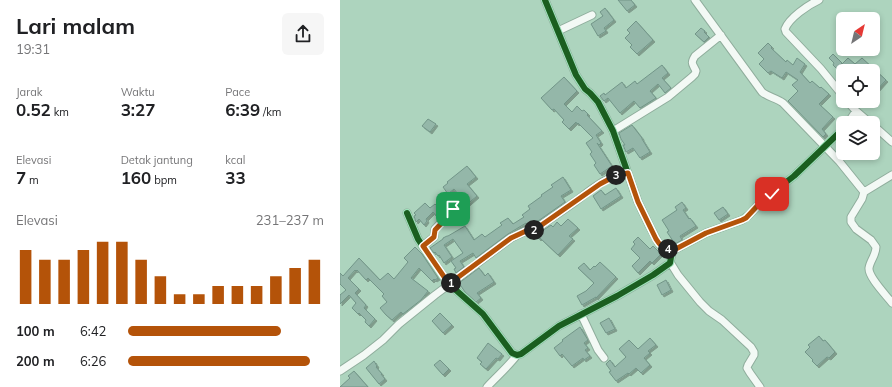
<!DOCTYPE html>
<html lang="id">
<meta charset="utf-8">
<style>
:root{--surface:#fff;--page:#f6f6f6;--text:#202124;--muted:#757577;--accent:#b45309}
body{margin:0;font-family:Mulish,sans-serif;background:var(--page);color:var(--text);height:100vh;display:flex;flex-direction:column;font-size:15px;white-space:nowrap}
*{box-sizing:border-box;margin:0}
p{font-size:13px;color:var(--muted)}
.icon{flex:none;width:22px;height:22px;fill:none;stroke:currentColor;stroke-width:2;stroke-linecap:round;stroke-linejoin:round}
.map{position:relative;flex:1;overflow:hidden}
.panel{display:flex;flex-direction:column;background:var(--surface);width:340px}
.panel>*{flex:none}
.needle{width:26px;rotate:35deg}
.tools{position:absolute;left:496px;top:12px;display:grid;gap:8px}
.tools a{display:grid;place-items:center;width:44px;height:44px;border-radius:6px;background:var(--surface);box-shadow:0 2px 6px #0003;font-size:20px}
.pin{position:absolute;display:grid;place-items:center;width:34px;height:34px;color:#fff;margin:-17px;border-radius:8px;box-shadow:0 2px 6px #0006}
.km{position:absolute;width:20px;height:20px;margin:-10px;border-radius:50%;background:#222;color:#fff;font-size:11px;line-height:20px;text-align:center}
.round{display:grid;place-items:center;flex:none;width:42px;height:42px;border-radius:6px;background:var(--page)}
.overview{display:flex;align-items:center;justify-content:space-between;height:68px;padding:0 16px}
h1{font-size:22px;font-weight:700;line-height:30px}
.stats{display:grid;grid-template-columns:repeat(3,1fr);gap:6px;height:68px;padding:4px 16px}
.stats div{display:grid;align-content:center}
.stats b{font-size:17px;font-weight:700}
.stats small{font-size:11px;font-weight:400}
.stats p{font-size:11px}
.chart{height:112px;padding:8px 16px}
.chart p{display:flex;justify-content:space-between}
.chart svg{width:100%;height:72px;margin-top:4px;stroke:var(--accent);stroke-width:6}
ul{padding:0 16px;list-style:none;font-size:13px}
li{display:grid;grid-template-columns:64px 48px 1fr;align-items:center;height:30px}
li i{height:10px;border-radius:5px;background:var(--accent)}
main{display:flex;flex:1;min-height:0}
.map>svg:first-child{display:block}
.building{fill:#94b7a9;stroke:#729588;filter:url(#shadow)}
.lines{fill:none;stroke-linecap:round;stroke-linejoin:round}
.street-casing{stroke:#8fad9c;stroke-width:9}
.street{stroke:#f3f9f5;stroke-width:7}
.cycleway-casing{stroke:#9ee3bb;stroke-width:8}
.cycleway{stroke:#1b5e20;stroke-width:6}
.route-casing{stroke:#fff;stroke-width:8}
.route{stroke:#b45309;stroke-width:5}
</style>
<main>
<section class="panel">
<div class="overview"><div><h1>Lari malam</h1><p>19:31</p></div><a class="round"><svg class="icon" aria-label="share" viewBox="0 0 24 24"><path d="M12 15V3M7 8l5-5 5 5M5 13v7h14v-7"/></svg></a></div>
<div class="stats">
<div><p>Jarak</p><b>0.52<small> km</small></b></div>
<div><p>Waktu</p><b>3:27</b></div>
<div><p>Pace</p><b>6:39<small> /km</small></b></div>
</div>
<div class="stats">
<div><p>Elevasi</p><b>7<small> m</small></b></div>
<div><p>Detak jantung</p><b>160<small> bpm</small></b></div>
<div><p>kcal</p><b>33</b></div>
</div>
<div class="chart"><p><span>Elevasi</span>231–237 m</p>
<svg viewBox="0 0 160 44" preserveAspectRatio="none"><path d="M5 44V11M15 44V17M25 44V17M35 44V11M45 44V6M55 44V6M65 44V17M75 44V27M85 44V38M95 44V38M105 44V33M115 44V33M125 44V33M135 44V27M145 44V22M155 44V17"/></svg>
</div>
<ul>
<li><b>100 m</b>6:42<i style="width:78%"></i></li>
<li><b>200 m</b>6:26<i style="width:93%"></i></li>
</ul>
</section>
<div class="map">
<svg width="552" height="387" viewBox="0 0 552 387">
<defs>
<filter id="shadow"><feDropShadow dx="2" dy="2" stdDeviation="0" flood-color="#0004"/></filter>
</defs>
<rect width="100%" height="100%" fill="#add4be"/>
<path class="building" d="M278,0H291L295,5L287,11Z
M265,8L274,20L264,28L266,31L258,36L251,24L263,16L260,12Z
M296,21L313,40L297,54L290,47L292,45L285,38L290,33L287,30Z
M361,28L365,31L364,32L369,37L364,42L355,34Z
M428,43L432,47L431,48L446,62L447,60L453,65L457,58L465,64L460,72L470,83L472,81L480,88L481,87L489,94L479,104L493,117L482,129L486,134L483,137L448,101L458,91L452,85L458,80L446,72L442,78L431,71L428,73L419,64L424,59L418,53Z
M493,54L502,63L497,69L493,65L494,63L489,58Z
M508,58L515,64L522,58L546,80L536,91L533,88V71H509L502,64Z
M322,65L328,73L322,78L331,88L325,93L318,84L310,91L316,98L300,108L294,101L280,113L268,98L264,101L260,96L264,93L265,95L282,82L286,88L295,81L297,84Z
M224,77L237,91L224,104L232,112L237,106L242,111L244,110L248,114L247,115L262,131L256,135L261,143L259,145L257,143L272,166L260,174L254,165L256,163L250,154L252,152L246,143L253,138L238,123L237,124L236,122L229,129L222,122L224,120L214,109L212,110L201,98Z
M88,119L96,124L90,132L82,126Z
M292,125L302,138V139L310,152L300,158L293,148L286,152L283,145H285L281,139L279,133Z
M127,166L136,177L127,184L137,196L123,208L119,203V200L121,198L114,189L108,194L103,187L108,183L107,182Z
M223,177L231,190L221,196L225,202L191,226H189L186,223L168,234L136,258L133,253L120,261L124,267L116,273L114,269L116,268L111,261L123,253L113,239L104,245L112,257L104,263L99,255L98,256L95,252L94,253L90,248L103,239V238L107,236H108L125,226L134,240L142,234L145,237L162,225L160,223L168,218L173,224L184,217L182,215L190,209L188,206L202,196L201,195L213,187L211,185Z
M276,188L281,196L261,209L253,196L261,190L265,195Z
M342,202L346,208L343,210L349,219L350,218L356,226L340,236L342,240L335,244L327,232L329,231L322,220L337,210L335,207Z
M85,203L90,208L95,204L104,213L99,217L98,216L97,217L93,212L86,219L87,221L84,225L79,219L76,222L74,216L76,215L74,213Z
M383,207L388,214L379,220L374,213Z
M228,219L238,228L229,236L233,239L218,255L200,238L199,239L196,235L211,225L213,227L217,222L221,226Z
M298,237L310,249L313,246L321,254L312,263L310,261L298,273L292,266L300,258L291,249L295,244L293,242Z
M75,247L82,254L98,278L95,280L94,279L92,281L79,268L71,278L88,291L81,300L63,314L61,312L52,320L46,315L40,308L47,302L42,296L44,294L28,278L26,280L17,270L16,271L15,270L8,278L19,289L15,293L26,305L24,308L35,319L29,326L25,322L26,320L19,313L18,314L12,308L16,303L9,295L0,304V295L6,290L0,284V273L3,276L19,258L40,280L48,273L54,279L68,262L64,258Z
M260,262L276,277L256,298V297L242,305L237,296L246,291L254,283L238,268L244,263L250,270L254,266L255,267Z
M139,268L145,276L148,273L154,282L137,293L141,298L136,302L125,292L119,283Z
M326,280L331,290L322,295L317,285Z
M100,313L112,325L103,333L92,321Z
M269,318L275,329L266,333L260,323Z
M240,327L248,340L244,343L248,348L245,350L250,356L244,360L243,358L232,366L222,354L220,356L214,348L223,341L222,340Z
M479,336L483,341L485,340L495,352L489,358L487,357L477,366L472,361L473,360L465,352L470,347L468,345Z
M310,338L316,345L308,351L310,353L304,358L310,365L301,373L296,368L289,374L288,373L276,381L269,372L271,371L266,364L270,360L275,367L286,357L279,349L289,340L298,349Z
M148,343L162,354L158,359L156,358L146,369L140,364L142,362L137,358Z
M100,360L109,369L103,375L94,365Z
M34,361L37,366L36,367L42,374H41L45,379L39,384L26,368Z
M14,371L28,387H0L10,378L8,376Z"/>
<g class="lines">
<defs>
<path id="street" d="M205,0L236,75L245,89L250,93L258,102L273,131L298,202L310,227L319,244L324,248L332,251L366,233L402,220L409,215L420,203L432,193L454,176L503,129
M355,0L422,92C428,97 436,98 443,103L499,161L524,192L552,175
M479,0C468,5 449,18 445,29L446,32L481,69L503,96
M218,31L252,15
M507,101L516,111L508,123
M516,111L530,123
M533,125L552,142
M273,131L328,97L352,77L355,74L356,71C353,64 350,64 355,56L381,35
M524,192L522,199L511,217V222L516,229L531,240L536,247C536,255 530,261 529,268C528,277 547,296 552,303
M67,213L78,239L105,279L109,284L143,314L172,353L177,355L181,354L219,326L277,296L313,275L330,263L332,251
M83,246L94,237L95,229L112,212L113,209L114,199
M330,262L338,275L360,302L369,311L382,320L411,347L414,352V355L408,365L407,368L410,373L420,387
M241,314L258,350L264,358
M0,371L24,355L43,340L59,324L95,295L171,238L186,231H193C207,221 222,211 236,201C252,189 268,175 288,173
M147,387C157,376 168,367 177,355"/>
</defs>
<use href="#street" class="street-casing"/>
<use href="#street" class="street"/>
<defs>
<path id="cycleway" d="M205,0L236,75L245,89L250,93L258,102L273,131L298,202L310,227L319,244L324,248L332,251L366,233L402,220L409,215L420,203L432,193L454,176L503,129
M67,213L78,239L105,279L109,284L143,314L172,353L177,355L181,354L219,326L277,296L313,275L330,263L332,251"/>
</defs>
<use href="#cycleway" class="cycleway-casing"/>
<use href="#cycleway" class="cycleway"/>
</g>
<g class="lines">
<defs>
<path id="route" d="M113,209L112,212L95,230L94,237L83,246L109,284L171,238L186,231H193L260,184L277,175L288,173L298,202L316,239C320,246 324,248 332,251L366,233L402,220L406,218L420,203L432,194"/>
</defs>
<use href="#route" class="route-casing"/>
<use href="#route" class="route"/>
</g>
</svg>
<div class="tools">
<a><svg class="needle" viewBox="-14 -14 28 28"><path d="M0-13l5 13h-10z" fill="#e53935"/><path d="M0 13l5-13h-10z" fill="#757577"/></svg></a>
<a><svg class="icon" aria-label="locate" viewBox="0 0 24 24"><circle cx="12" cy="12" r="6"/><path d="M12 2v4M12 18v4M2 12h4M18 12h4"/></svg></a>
<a><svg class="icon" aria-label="layers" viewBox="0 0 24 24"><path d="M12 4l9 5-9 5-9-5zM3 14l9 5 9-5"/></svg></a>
</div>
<div class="pin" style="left:113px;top:209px;background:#1e9e55"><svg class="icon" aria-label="arrive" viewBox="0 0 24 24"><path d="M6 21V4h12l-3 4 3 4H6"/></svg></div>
<div class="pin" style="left:432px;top:194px;background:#d93025"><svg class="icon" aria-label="check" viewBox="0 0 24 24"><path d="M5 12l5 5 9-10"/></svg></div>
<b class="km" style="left:111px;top:283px">1</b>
<b class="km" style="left:194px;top:230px">2</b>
<b class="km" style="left:276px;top:175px">3</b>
<b class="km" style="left:328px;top:249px">4</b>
</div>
</main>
